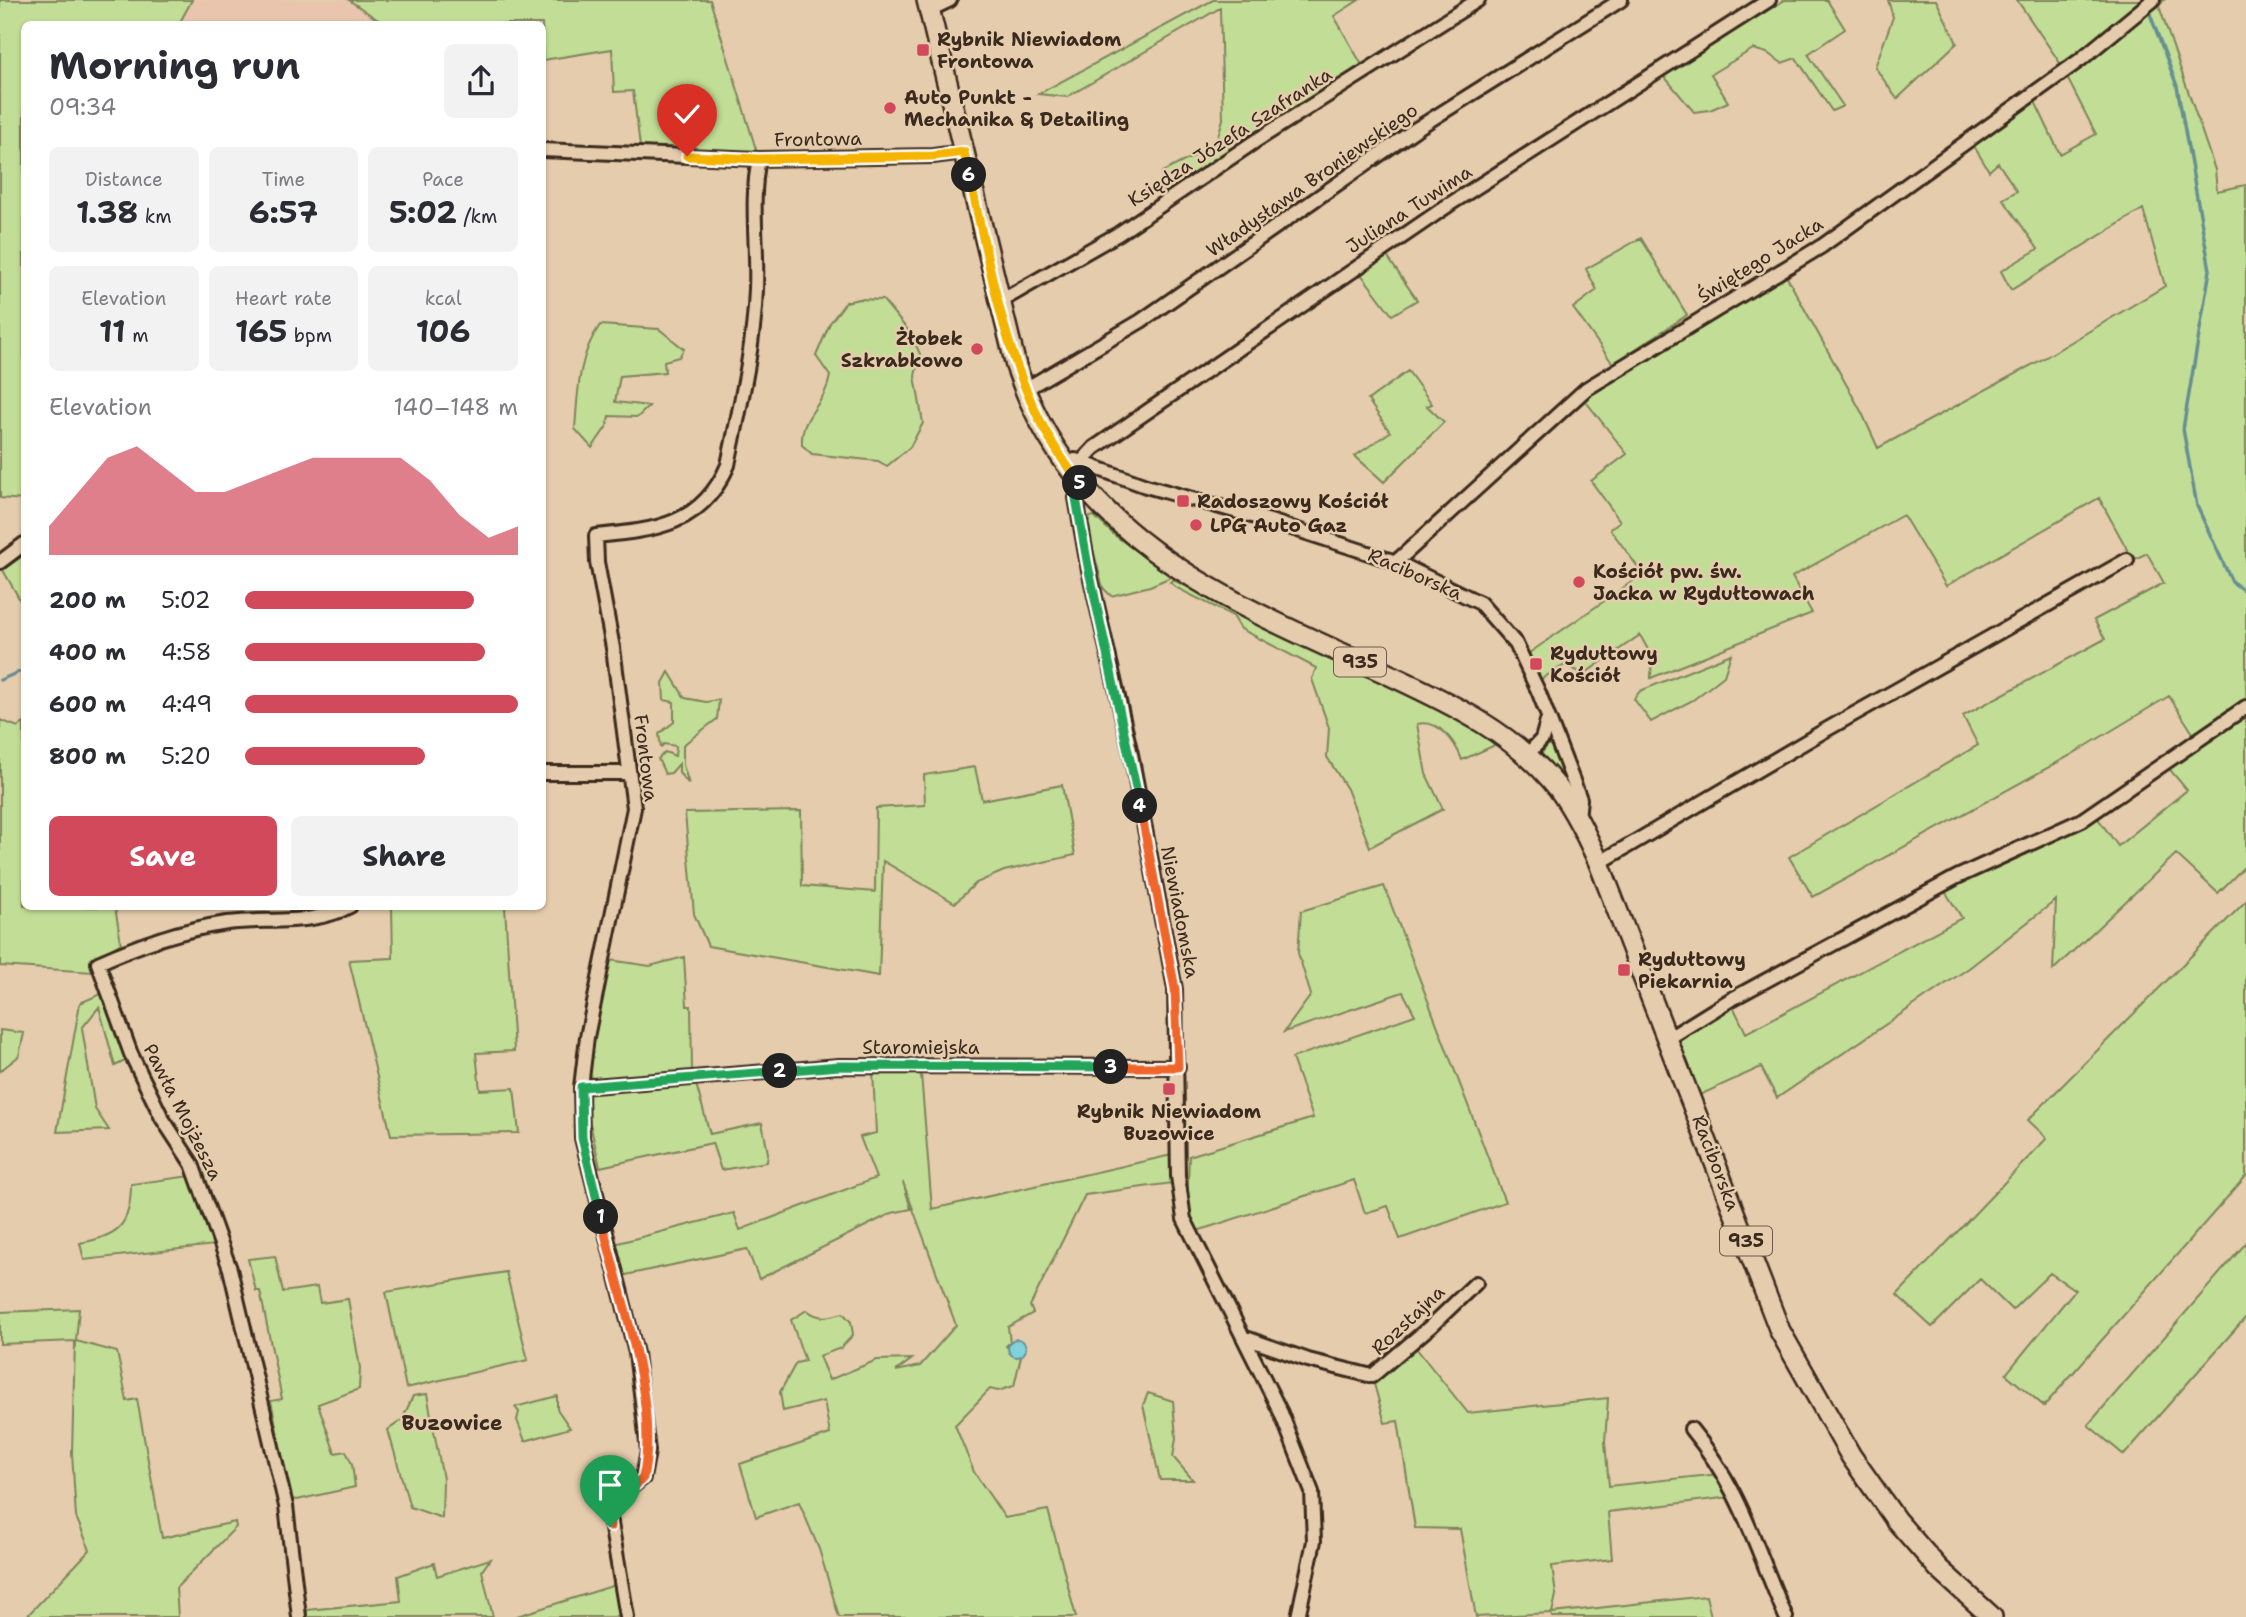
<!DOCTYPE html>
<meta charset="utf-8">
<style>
:root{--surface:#fff;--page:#f2f2f3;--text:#2b2b33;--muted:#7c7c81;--accent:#d1495b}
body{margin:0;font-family:"Shantell Sans",sans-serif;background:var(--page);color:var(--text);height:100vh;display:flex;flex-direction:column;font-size:26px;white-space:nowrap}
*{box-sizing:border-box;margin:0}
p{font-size:23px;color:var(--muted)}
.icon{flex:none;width:38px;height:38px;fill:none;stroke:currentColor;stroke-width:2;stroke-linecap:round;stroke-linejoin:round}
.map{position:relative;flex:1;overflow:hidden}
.drawer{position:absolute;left:21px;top:21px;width:525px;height:889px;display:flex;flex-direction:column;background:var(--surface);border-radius:10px;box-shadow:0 2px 5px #0004}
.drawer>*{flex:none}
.pin{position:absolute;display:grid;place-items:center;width:60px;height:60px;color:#fff;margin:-72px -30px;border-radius:50% 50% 50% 0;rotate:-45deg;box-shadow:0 0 7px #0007}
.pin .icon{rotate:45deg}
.km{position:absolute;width:35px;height:35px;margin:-18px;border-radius:50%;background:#222;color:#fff;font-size:19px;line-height:35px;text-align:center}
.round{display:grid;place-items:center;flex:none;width:74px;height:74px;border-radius:10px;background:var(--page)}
.headline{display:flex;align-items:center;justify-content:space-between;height:119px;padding:0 28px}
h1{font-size:38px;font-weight:700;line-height:52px}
.stats{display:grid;grid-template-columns:repeat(3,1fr);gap:10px;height:119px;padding:7px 28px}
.stats div{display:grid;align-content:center;border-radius:10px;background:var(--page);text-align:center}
.stats b{font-size:30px;font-weight:700}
.stats small{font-size:19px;font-weight:400}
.stats p{font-size:19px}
.chart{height:196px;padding:14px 28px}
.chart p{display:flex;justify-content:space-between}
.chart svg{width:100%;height:126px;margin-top:7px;fill:var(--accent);opacity:.7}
.button{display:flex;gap:14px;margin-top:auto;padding:14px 28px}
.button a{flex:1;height:80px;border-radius:10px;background:var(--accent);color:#fff;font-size:28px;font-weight:700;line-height:80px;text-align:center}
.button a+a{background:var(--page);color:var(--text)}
ul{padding:0 28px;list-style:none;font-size:23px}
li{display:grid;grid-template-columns:112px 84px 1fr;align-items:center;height:52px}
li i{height:18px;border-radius:9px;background:var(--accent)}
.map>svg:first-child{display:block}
.built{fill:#e8c5ac}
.green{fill:#c2de96;stroke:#7e845a;stroke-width:2}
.water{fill:#82d2dd;stroke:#668f91;stroke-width:2}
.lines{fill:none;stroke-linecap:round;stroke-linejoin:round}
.stream{stroke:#668f91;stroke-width:3.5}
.minor-casing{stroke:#3b2a1e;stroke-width:18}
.primary-casing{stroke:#3b2a1e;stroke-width:24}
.minor{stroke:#e5ccad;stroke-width:12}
.primary{stroke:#e5ccad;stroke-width:19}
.split-1-casing{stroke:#fff;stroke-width:14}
.split-2-casing{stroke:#fff;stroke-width:14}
.split-3-casing{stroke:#fff;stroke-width:14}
.split-4-casing{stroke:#fff;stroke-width:14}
.split-5-casing{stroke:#fff;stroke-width:14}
.split-6-casing{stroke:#fff;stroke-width:14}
.split-7-casing{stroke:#fff;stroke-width:14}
.split-1{stroke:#f0652b;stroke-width:9}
.split-2{stroke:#22a559;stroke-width:9}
.split-3{stroke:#22a559;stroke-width:9}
.split-4{stroke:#f0652b;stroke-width:9}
.split-5{stroke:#22a559;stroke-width:9}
.split-6{stroke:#f5b400;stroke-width:9}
.split-7{stroke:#f5b400;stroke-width:9}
.poi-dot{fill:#d1495b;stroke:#e5ccad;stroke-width:2.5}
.labels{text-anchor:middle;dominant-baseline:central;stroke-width:5;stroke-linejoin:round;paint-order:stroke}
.shield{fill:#e5ccad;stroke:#6e5b49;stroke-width:2}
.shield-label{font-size:18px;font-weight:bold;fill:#3b2a1e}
.poi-label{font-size:19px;font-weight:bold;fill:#3b2a1e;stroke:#e5ccad;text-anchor:start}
.street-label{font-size:19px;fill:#3b2a1e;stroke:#e5ccad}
.neighbourhood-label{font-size:21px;font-weight:bold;fill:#3b2a1e;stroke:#e5ccad}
</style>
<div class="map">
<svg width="2246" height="1617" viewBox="0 0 2246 1617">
<rect width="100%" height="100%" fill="#e5ccad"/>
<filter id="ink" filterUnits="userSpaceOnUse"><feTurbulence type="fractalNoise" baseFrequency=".0143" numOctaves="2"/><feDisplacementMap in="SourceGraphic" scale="14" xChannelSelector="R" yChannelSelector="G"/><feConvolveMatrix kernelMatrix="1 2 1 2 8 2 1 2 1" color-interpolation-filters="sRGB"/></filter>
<g filter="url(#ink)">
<path class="built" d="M192,0H349L383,24H179Z"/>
<path class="green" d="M0,0H192L179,24H24V500L0,498Z
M349,0H710L759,159L640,146L633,91L614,92L612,49L543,60L542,24H384Z
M1213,0H1359L1334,16L1362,65L1162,196V172L1215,146L1223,119L1220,8L1067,97L1038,94Z
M1785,0H1827L1845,29L1808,54L1843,106L1832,111L1796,58L1782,63L1767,53L1753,49L1711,74L1728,102L1710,110L1694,112L1663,75Z
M1888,0H1936L1957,43L1897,99L1875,67L1893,17Z
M2017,0H2164L2159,6L2215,170L2217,191L2246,185V865L2218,893L2176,854L2053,970L2056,900L1969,968L1777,1098L1761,1067L1691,1099L1669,1038L1730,1000L1746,1033L1962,918L1941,885L2094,813L2118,846L2187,790L2166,765L2198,741L2169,696L2071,755L1813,897L1789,857L1978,745L1963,716L2105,639L2094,620L2164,583L2147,553L2133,560L2099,498L1946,586L1903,515L1792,577L1812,613L1651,678L1652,657L1640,635L1584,674L1565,665L1534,683L1522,658L1643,574L1610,529L1620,521L1591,481L1627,454L1580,394L1783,270L1862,413L1878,448L2041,360L2165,286L2143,209L2011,290L2001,271L2038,249L2003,199L2017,191L1998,163L1989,171L1972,143L2032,95L2060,154L2096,134L2058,60Z
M1641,238L1687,315L1613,364L1573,308L1597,290L1586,269Z
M1384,252L1417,300L1392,315L1358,270Z
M859,299L883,300L911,334L920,354L915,376L923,423L910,447L887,466L878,461L812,454L802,445C800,415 825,406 830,376L816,356L830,323L846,302Z
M600,325L659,329L684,349L679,357L664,361L665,372L620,376L615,402L649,406L638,417L609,416L607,426L592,448L575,429C578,391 578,356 600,325Z
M1408,371L1432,404L1427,406L1444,422L1384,482L1355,456L1390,432L1368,400Z
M1094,516L1113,534L1171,577L1150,586L1111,596L1103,588L1087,526L1090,517Z
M24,555V607L3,570Z
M1173,580L1436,702L1495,741L1493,746L1462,760C1455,741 1439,719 1417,724L1426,774L1443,809L1370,847L1347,789L1327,757L1329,728L1312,679L1316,668L1241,629L1233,616L1177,588L1170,582Z
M1731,654L1724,676L1693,700L1651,722L1634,699L1640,691Z
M669,672L685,698L706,702L719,700L717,719L683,745V765L689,784L679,773V764L671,773L665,774L658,759L665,752L675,756L676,746L664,744L661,747L659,734L674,722V702L664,700L663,683Z
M0,720L18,727L24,723V906L115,907L121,943L93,960V972L0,966Z
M1550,742L1552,744L1568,785L1539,757Z
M975,767L982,800L1062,785L1075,855L1004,871L976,883L955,903L883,861L879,976L708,946L694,914L685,813L801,811L802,886L875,892L876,808L925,805L924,775Z
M1384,886L1505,1202L1400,1239L1388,1206L1365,1213L1354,1180L1194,1232L1187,1210L1189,1156L1313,1118L1292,1058L1415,1015L1403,992L1284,1032L1311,995L1298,953L1301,911Z
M2246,901V1176L2044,1406L2006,1374L2075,1290L2050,1273L2012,1310L1980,1279L1932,1327L1897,1295L2047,1138L2028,1120Z
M392,907H505L514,1051L476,1053L480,1090L514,1088L519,1133L391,1135L349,960L393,958Z
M684,957L687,1006H691L692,1070L710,1134L762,1123L768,1153L767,1162L721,1170L712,1143L600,1167L588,1115V1061L609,960L650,966Z
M103,993L129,1059L115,1066L99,1007L82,1028L95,1109L109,1130L57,1132L80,1003Z
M0,1030L24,1033L19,1056L0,1071Z
M873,1070L921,1074L932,1209L1172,1155L1173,1183L1085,1195L1030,1306L1033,1313L1008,1327L1010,1342L1006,1346L1015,1355L1021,1356L1014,1386L998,1391L990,1389L955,1425L974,1472L1005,1518L1048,1510L1076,1617H839L819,1549L799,1502L756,1517L740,1464L830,1434L824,1401L783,1411L780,1392L796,1363L805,1361L791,1320L807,1310C819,1320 829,1317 843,1313L851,1322L853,1335L841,1348L819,1356L829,1380L877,1360L912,1359L896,1371L920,1366L956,1325L903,1182L911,1209L892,1213L759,1279L747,1249L621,1276L614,1244L734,1213L740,1230L876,1178L860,1137L876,1133Z
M190,1176L215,1245L84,1260L80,1243C119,1236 131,1225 131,1184Z
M2246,1243V1317L2124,1455L2088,1425Z
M275,1256L283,1292L317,1287L320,1303L348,1299L360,1368L359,1389L318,1404L335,1453L346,1451L352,1464L355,1487L297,1500L291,1499L271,1401L282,1399L260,1291H256L248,1259Z
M506,1272L528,1360L406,1388L386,1292Z
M79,1309L76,1341L117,1352L127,1401L137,1399L162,1538L235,1522L236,1527L176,1588L178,1617H26L90,1550L76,1517L72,1453L75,1341L0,1344V1312Z
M1416,1348L1468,1413L1608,1398L1605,1442L1609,1486L1719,1474L1731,1497L1608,1512L1612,1559L1552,1566L1556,1595L1552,1613L1706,1596L1711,1617H1552L1551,1613L1476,1617L1460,1529L1415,1528L1398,1421L1385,1423L1374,1384Z
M1148,1393L1173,1401L1176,1438L1173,1457L1193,1480H1160L1143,1405Z
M427,1394L443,1479L442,1518L410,1507L388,1430L402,1420L413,1396Z
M557,1396V1409L570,1428L525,1441L517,1420L519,1412L515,1407Z
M490,1559L482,1571L493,1617H307V1610L401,1601L398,1576L434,1563L437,1576Z
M615,1585L622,1617H514Z"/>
<path class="water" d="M1008 1348a9 9 0 1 1 18 0a9 9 0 1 1-18 0Z"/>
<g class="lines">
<path class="stream" d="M2150,14L2177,86L2210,270L2183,429L2197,506L2232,582L2246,592
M0,680L24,670"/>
<defs>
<path id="minor" d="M929,10L950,0
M542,150L759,159L933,156L964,152
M999,302L1118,234L1254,142L1478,0
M1024,390L1141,321L1416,129L1621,0
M1075,460L1146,486L1270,521L1396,562L1480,603L1516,644L1539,693L1580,799L1578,818
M1081,462L1094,448L1450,204L1769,0
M1082,485L1076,498L1088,566L1131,754L1175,989L1178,1176L1184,1219L1281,1413L1312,1492L1314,1541L1298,1617
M0,562L24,544
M1396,562L1586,389L1822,246L2080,60L2153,0
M1526,756L1542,739L1548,718
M542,773H627
M1599,863L1824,731L2127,560
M1669,1038L1730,1000L1957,877L2082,820L2246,707
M581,1087L839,1066L1178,1067
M1243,1337L1308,1360L1372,1376L1431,1326L1476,1283
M1691,1429C1743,1492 1754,1545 1786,1617
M299,1617L286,1506L230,1269L192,1164L162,1118L131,1054L98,963C141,944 180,930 227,923C267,918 314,926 350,906
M627,1617L609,1511L612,1502L643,1478L648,1451L636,1353L582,1138L581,1087L587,1037L634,808L613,648L597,562L596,536C655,530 702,526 728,465C740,406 754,348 756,289C758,246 750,201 759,159"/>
<path id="primary" d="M927,0L1016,366C1077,545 1235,604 1392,676C1454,705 1515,734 1558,788C1575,811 1587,837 1599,863L1780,1331L1851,1456L1896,1520L1939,1569L1992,1617"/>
</defs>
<use href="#minor" class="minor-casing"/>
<use href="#primary" class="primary-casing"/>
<use href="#minor" class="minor"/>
<use href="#primary" class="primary"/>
</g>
</g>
<g class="lines" filter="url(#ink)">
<defs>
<path id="split-1" d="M601,1217C618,1293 660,1402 643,1478C624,1499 608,1493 610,1527"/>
<path id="split-2" d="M601,1217L582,1138L581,1087L780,1071"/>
<path id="split-3" d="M780,1071L839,1066L1111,1067"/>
<path id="split-4" d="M1111,1067H1178L1175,989L1140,806"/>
<path id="split-5" d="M1080,483L1076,498L1088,566L1140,806"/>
<path id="split-6" d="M969,175C994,281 1009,396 1080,483"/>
<path id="split-7" d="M687,156L759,159L933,156L964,152L969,175"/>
</defs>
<use href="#split-1" class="split-1-casing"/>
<use href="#split-2" class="split-2-casing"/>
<use href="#split-3" class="split-3-casing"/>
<use href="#split-4" class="split-4-casing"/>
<use href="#split-5" class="split-5-casing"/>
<use href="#split-6" class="split-6-casing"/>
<use href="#split-7" class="split-7-casing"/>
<use href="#split-1" class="split-1"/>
<use href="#split-2" class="split-2"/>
<use href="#split-3" class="split-3"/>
<use href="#split-4" class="split-4"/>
<use href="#split-5" class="split-5"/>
<use href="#split-6" class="split-6"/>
<use href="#split-7" class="split-7"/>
</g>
<g class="poi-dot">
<rect x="916" y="43" width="14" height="14" rx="3.5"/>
<circle cx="890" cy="108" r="7"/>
<circle cx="977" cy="349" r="7"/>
<rect x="1176" y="494" width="14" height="14" rx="3.5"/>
<circle cx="1196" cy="525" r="7"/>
<circle cx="1579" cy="582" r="7"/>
<rect x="1529" y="657" width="14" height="14" rx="3.5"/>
<rect x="1617" y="963" width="14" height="14" rx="3.5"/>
<rect x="1162" y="1082" width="14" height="14" rx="3.5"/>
</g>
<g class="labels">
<g class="shield">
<rect x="1334" y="647.5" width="52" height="29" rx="5"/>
<rect x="1720" y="1226.5" width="52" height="29" rx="5"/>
</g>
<g class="shield-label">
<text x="1360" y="662">935</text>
<text x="1746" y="1241">935</text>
</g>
<g class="poi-label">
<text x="937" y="39">Rybnik Niewiadom<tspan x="937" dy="22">Frontowa</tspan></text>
<text x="904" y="97">Auto Punkt -<tspan x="904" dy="22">Mechanika &amp; Detailing</tspan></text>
<text x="963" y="338" text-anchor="end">Żłobek<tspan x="963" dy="22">Szkrabkowo</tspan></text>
<text x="1197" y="501">Radoszowy Kościół</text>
<text x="1210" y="525">LPG Auto Gaz</text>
<text x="1593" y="571">Kościół pw. św.<tspan x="1593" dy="22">Jacka w Rydułtowach</tspan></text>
<text x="1550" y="653">Rydułtowy<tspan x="1550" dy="22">Kościół</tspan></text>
<text x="1638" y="959">Rydułtowy<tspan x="1638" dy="22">Piekarnia</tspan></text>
<text x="1169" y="1111" text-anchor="middle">Rybnik Niewiadom<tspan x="1169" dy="22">Buzowice</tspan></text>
</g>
<g class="street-label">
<text transform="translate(1230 137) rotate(-33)">Księdza Józefa Szafranka</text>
<text transform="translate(818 139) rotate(-1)">Frontowa</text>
<text transform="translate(1312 180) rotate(-35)">Władysława Broniewskiego</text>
<text transform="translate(1409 209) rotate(-33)">Juliana Tuwima</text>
<text transform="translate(1760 260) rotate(-32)">Świętego Jacka</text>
<text transform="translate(1415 574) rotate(24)">Raciborska</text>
<text transform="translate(646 758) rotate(83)">Frontowa</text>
<text transform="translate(1180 912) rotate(79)">Niewiadomska</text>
<text x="921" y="1047">Staromiejska</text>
<text transform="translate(183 1112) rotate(63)">Pawła Mojżesza</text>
<text transform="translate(1716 1163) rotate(69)">Raciborska</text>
<text transform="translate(1408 1320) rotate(-43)">Rozstajna</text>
</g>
<g class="neighbourhood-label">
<text x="452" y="1423">Buzowice</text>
</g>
</g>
</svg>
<div class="pin" style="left:610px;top:1527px;background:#1e9e55"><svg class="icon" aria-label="arrive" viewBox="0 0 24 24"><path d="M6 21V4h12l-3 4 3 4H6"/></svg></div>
<div class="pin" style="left:687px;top:156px;background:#d93025"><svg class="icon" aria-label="check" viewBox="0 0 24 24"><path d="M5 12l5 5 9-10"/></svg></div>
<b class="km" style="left:601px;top:1217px">1</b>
<b class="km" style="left:780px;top:1071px">2</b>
<b class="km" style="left:1111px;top:1067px">3</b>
<b class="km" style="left:1140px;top:806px">4</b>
<b class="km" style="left:1080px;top:483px">5</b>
<b class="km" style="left:969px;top:175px">6</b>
<section class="drawer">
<div class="headline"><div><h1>Morning run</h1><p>09:34</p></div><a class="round"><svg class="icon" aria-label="share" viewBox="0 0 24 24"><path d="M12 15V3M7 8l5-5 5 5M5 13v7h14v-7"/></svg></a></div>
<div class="stats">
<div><p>Distance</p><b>1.38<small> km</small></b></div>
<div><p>Time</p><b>6:57</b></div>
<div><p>Pace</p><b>5:02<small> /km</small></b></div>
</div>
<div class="stats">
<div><p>Elevation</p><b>11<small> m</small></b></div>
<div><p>Heart rate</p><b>165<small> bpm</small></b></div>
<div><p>kcal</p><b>106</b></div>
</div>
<div class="chart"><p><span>Elevation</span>140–148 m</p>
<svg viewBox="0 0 160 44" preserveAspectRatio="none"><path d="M0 44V34L10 22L20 10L30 6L40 14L50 22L60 22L70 18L80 14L90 10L100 10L110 10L120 10L130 18L140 30L150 38L160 34V44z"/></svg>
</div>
<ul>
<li><b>200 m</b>5:02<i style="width:84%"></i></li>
<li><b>400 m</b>4:58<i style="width:88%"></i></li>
<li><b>600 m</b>4:49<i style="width:100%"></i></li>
<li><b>800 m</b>5:20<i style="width:66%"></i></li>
</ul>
<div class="button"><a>Save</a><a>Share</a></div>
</section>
</div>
